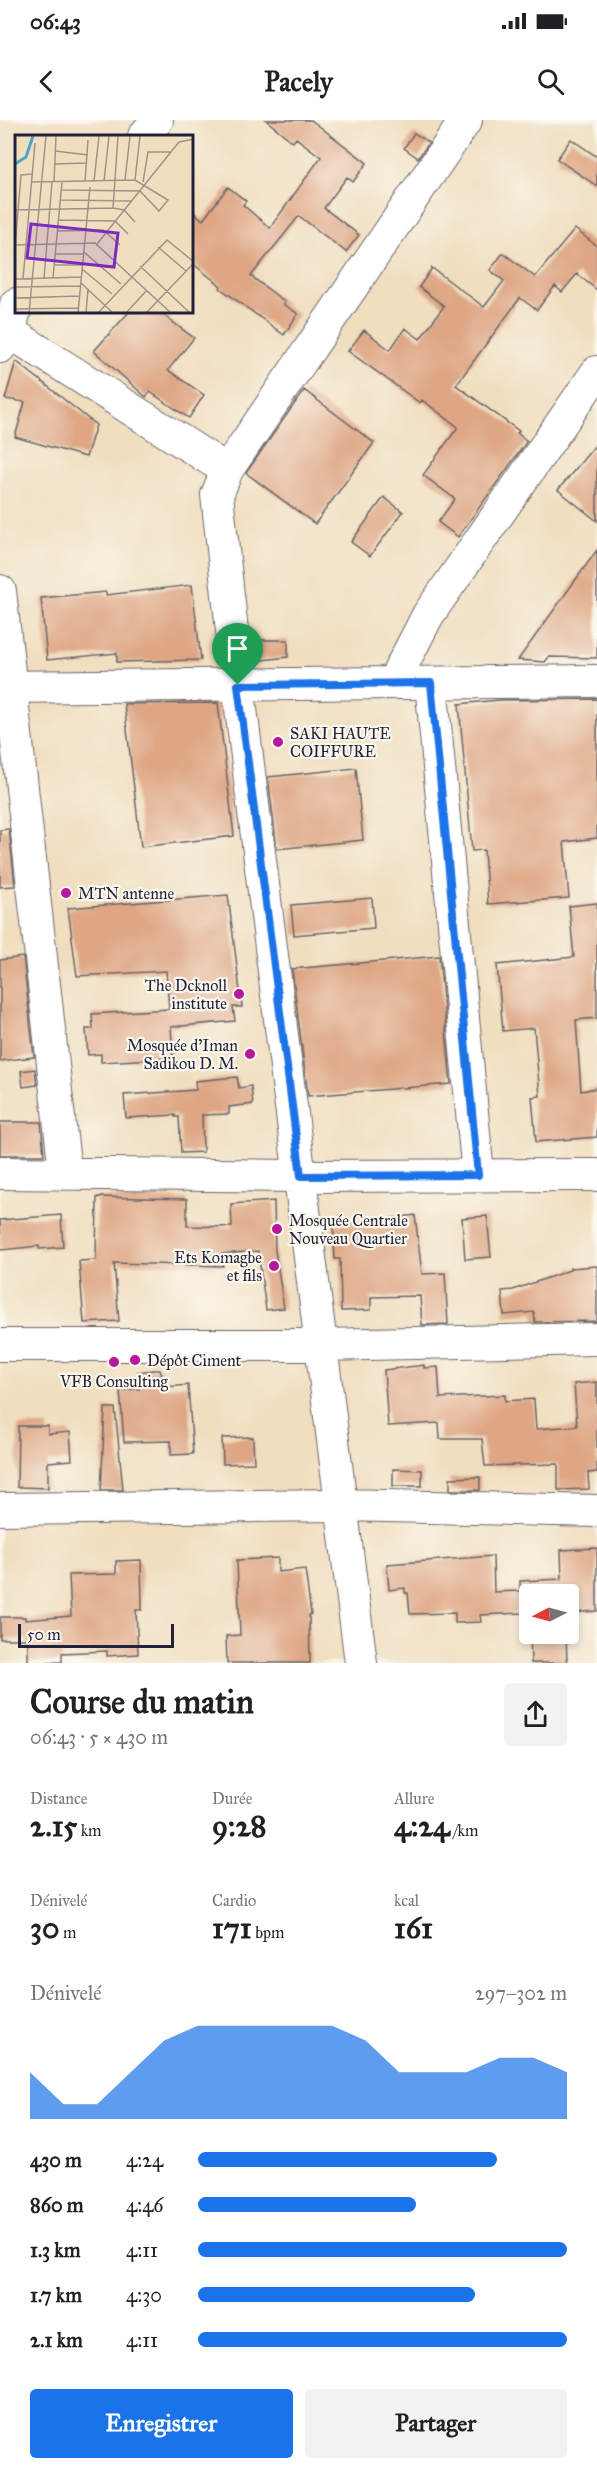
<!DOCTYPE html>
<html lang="fr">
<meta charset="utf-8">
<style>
:root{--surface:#fff;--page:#f2f2f2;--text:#202124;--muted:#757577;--accent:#1a73e8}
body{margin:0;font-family:"IM FELL Great Primer",serif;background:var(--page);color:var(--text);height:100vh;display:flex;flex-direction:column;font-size:22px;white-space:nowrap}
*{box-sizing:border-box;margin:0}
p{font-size:20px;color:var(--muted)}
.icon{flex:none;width:33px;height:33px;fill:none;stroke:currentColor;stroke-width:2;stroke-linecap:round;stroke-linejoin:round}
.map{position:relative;height:1543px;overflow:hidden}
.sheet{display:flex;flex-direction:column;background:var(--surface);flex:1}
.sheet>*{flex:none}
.needle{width:39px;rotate:264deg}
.fabs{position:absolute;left:519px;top:1464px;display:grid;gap:12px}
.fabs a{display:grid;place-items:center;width:60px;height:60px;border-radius:6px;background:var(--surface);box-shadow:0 3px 9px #0003;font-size:30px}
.scale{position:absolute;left:18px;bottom:15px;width:156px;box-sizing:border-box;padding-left:6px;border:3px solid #22223b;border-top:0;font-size:16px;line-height:21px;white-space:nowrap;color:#22223b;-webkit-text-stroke:4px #fbf7ec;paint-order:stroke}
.pin{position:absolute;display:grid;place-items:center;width:51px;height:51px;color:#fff;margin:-62px -26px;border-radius:50% 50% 50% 0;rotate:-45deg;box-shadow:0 0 6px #0007}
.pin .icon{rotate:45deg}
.round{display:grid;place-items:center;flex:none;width:63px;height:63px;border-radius:6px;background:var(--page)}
.overview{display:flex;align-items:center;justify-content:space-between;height:102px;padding:0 30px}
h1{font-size:33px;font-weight:700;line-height:45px}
.stats{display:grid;grid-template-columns:repeat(3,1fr);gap:9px;height:102px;padding:6px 30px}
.stats div{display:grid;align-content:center}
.stats b{font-size:30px;font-weight:700}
.stats small{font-size:16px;font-weight:400}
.stats p{font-size:16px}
.chart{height:168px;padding:12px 30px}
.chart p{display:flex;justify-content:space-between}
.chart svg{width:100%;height:108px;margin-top:6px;fill:var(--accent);opacity:.7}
.cta{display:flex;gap:12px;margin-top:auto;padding:12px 30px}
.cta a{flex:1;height:69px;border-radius:6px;background:var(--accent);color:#fff;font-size:24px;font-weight:700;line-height:69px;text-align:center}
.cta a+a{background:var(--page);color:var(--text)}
ul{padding:0 30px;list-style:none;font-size:20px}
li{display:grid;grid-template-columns:96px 72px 1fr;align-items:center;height:45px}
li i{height:15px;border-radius:8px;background:var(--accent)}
.status{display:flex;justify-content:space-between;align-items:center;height:42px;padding:0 30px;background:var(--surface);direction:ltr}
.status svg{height:16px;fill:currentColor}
header{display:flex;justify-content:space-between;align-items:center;height:78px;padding:0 30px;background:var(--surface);font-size:27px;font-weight:700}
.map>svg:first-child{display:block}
.building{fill:#dea684}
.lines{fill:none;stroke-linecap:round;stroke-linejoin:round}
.minor-casing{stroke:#6a6469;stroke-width:34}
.minor{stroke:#fff;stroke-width:32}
.route-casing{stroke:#fff;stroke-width:12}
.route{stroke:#1a73e8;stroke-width:8}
.poi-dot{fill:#b5179e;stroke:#fbf7ec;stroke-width:2}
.labels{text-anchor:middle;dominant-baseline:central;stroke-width:4.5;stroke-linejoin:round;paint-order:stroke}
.poi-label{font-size:16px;fill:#22223b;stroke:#fbf7ec;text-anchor:start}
.inset-river{fill:none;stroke:#50a4cc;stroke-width:3}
.inset-road{fill:none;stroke:#9e938a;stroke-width:1.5}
.view{fill:#7b2cbf;fill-opacity:0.15;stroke:#7b2cbf;stroke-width:3}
.inset-edge{fill:none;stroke:#22223b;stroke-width:3}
</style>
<div class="status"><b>06:43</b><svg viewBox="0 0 49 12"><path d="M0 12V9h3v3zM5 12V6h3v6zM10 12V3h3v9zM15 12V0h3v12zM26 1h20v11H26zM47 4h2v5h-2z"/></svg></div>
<header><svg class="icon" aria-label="back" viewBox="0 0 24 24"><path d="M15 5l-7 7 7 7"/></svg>Pacely<svg class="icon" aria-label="search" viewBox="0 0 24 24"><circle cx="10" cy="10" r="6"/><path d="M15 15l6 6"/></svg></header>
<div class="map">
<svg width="597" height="1543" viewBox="0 0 597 1543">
<rect width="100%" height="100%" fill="#fbf7ec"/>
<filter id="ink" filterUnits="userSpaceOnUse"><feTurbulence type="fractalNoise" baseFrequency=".0167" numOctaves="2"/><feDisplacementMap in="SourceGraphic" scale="12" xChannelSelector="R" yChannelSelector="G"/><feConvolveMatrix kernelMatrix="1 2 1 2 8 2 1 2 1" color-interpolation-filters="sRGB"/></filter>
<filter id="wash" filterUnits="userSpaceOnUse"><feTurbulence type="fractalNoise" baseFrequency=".008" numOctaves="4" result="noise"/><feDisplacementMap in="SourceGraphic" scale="24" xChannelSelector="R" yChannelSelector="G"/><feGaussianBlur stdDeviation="1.35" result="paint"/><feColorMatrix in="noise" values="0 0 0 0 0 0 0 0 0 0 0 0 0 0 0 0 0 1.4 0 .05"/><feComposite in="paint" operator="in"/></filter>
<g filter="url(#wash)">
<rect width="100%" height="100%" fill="#f0debf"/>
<g id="blocks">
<path class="building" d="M266,0H311L367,43L353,62L347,57L324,88L359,115L346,132L299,96L251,156L285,182L283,184L298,194L284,215L220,168L221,166L192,143V91L203,100L228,67L246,81L243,85L270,108L321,37L296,18L293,22Z
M414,13L429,23L418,38L404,28Z
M571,19L597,37V66L557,39Z
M575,109L597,126V170L577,154L562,172L555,166L537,190L520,178L456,265L519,311L517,313L527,321L458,417L438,402L455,379L423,355L458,307L422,280L420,283L348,231L364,210L390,230L405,208L420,219L444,186L419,167L432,148L484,187L504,161L490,150L503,133L535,157Z
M129,192H159L194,218L168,250L204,275L189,298L150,272L146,277L94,231Z
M16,241L96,305L86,337L15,317L25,282L5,279Z
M304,270L374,323L315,404L246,353Z
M597,323V401L558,370Z
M384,377L403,392L370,436L351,422Z
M597,430V538L549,537L545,542L518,540Z
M192,465L201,540L117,542V533L47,540L41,478L106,472V475Z
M251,520H288V537L254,541Z
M597,579V718L564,722L569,778L488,784L484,730L472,731L459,584L499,580Z
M218,583L234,716L141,727L124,584Z
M356,648L363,720L277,729L268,657Z
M9,709L15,766L0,767V710Z
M228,775L242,887H233L235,901L171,907L173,938L101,942V934L88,935L86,909H93L92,894L169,889L166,851L77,856L68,788Z
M372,778L374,808L294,815L291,785Z
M597,783V898L576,900L581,971L597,968V1017L536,1022L532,977L540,976L534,908L503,911L497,845L574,837L569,786Z
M439,836L451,964L308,976L292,849Z
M23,837L34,937L0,941V840Z
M35,949L37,965L23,967L21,951Z
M237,957L239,968L251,966L253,984L229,987V994L202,995L203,1032L181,1033L179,997H175V995L126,998L124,975L196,970L195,961Z
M0,1002H41L44,1035H0Z
M97,1077L187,1079V1106L232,1107L231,1084L274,1081L275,1130L284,1188L266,1190L258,1131L222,1134L223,1146L114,1143L119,1201L84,1203L79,1141L96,1140Z
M61,1095L63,1127L39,1129V1126L1,1130L0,1100Z
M415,1095L422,1154L445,1153L448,1204L422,1205L420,1176L371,1177V1190L341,1191L340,1139H335L333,1104L381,1103V1100Z
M487,1096L491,1137L465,1139L462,1098Z
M597,1146V1201L535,1202L534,1192L504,1195L502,1171L513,1170L570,1150V1148Z
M424,1245V1248L438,1247L440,1278L505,1275V1281L534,1279L536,1309L577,1306L574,1264L597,1262V1352L588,1353L589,1369L558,1370V1344L485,1346L482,1319H440L439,1303L388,1306L384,1250Z
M153,1250H160L166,1267L188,1265L193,1334L171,1335V1321L124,1322L120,1270L139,1269L138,1252Z
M105,1288H115L123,1370H101Z
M18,1306H48V1314L70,1312L72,1340L48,1342V1368L17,1367Z
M253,1317L254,1343L223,1344L222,1318Z
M393,1349L422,1350V1366H393Z
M480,1357V1370H450V1358Z
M597,1428V1491L568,1493V1474H524L525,1493L480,1495L481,1502L455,1503V1493L410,1494L408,1473H405V1468L389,1470L387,1444L493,1436L494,1472L520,1471V1461L562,1459L561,1430Z
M278,1438V1452L305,1449L311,1494L309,1495L310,1543H227L226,1516L240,1515L237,1440Z
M141,1440L142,1490H136L138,1534L107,1536V1531L62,1533V1542L28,1543V1519H0V1497H25V1500L71,1496L69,1455L116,1454V1441Z
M530,1514H566L567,1543H531Z"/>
</g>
</g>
<g filter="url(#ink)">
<use href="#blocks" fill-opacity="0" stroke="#6a6469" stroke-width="1.5"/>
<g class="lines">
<defs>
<path id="minor" d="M144,16L157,0
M0,206L227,350
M0,227L10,212L16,184
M0,471L65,1052
M393,563L428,495L597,252
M431,563L478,1055
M0,567L597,561
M0,1053L301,1056L597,1055
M0,1225H322L597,1219
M0,1389L342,1385L597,1391
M361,1543L238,565L217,375L227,350L466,0"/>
</defs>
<use href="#minor" class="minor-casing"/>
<use href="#minor" class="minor"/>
</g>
</g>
<g class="lines" filter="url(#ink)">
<defs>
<path id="route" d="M431,563L478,1055L301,1056L238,565Z"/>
</defs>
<use href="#route" class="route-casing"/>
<use href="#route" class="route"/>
</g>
<g class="poi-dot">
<circle cx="278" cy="622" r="6"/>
<circle cx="66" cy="773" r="6"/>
<circle cx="239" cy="874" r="6"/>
<circle cx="250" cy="934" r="6"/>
<circle cx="277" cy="1109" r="6"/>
<circle cx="274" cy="1146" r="6"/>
<circle cx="135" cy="1240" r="6"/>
<circle cx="114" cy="1242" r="6"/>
</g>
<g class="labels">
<g class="poi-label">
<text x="290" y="613">SAKI HAUTE<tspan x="290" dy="18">COIFFURE</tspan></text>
<text x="78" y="773">MTN antenne</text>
<text x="227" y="865" text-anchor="end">The Dcknoll<tspan x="227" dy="18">institute</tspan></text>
<text x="238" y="925" text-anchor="end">Mosquée d'Iman<tspan x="238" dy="18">Sadikou D. M.</tspan></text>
<text x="289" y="1100">Mosquée Centrale<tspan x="289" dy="18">Nouveau Quartier</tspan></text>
<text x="262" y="1137" text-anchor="end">Ets Komagbe<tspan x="262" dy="18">et fils</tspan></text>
<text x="147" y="1240">Dépôt Ciment</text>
<text x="114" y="1261" text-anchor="middle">VFB Consulting</text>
</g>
</g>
<g transform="translate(15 15)">
<rect width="178" height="178" fill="#f0debf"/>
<path class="inset-river" d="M0,29L11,22L18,1"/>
<path class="inset-road" d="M40,16L73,20M39,29L72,28M110,45L115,1M120,45L125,1M70,46L73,5M79,46L84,1M89,46L94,1M17,47L120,45L153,65L144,76L125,56L47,55M39,47L41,1M128,47L133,17H156M46,65L117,66M98,73L103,1M0,75L98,73L109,75L120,87M44,85L100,86L113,99M43,96L88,95L105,110M82,109L164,7L179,4M0,110L80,108L156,178M0,111L6,40L17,39M143,112L171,136M69,117L106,149M40,119H68M39,130H67M125,131L175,178M67,134L97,159M38,143L47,47M0,144L66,142M8,144L20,8M29,144L37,47M66,148L98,178M0,152L66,151M0,163L64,161M0,174L63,173M14,178L31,1M63,178L75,52M71,178L73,154M83,178L152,105L179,127M111,178L132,155M131,178L179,128"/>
<path class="view" d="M16,89L103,98L99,132L12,123Z"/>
<rect width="178" height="178" class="inset-edge"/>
</g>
</svg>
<div class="fabs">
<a><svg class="needle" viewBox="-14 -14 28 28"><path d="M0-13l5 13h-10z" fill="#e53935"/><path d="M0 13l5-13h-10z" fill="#757577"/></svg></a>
</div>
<div class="scale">50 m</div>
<div class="pin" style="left:238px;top:565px;background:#1e9e55"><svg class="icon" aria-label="arrive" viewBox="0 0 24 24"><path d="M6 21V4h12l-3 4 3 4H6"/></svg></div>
</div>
<section class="sheet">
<div class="overview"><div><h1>Course du matin</h1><p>06:43 · 5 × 430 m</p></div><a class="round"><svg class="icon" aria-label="share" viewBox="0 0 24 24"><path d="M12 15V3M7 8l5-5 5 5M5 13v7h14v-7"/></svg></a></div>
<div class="stats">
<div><p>Distance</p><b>2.15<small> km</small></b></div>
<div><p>Durée</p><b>9:28</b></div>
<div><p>Allure</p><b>4:24<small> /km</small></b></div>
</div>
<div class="stats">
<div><p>Dénivelé</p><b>30<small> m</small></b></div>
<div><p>Cardio</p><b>171<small> bpm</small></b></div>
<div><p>kcal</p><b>161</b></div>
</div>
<div class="chart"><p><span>Dénivelé</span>297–302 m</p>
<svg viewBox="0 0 160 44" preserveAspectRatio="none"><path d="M0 44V25L10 38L20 38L30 25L40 12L50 6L60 6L70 6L80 6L90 6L100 12L110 25L120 25L130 25L140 19L150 19L160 25V44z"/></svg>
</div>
<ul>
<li><b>430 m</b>4:24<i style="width:81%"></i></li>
<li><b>860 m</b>4:46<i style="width:59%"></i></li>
<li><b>1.3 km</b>4:11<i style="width:100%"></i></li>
<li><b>1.7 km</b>4:30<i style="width:75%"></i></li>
<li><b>2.1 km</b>4:11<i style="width:100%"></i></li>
</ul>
<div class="cta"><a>Enregistrer</a><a>Partager</a></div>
</section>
